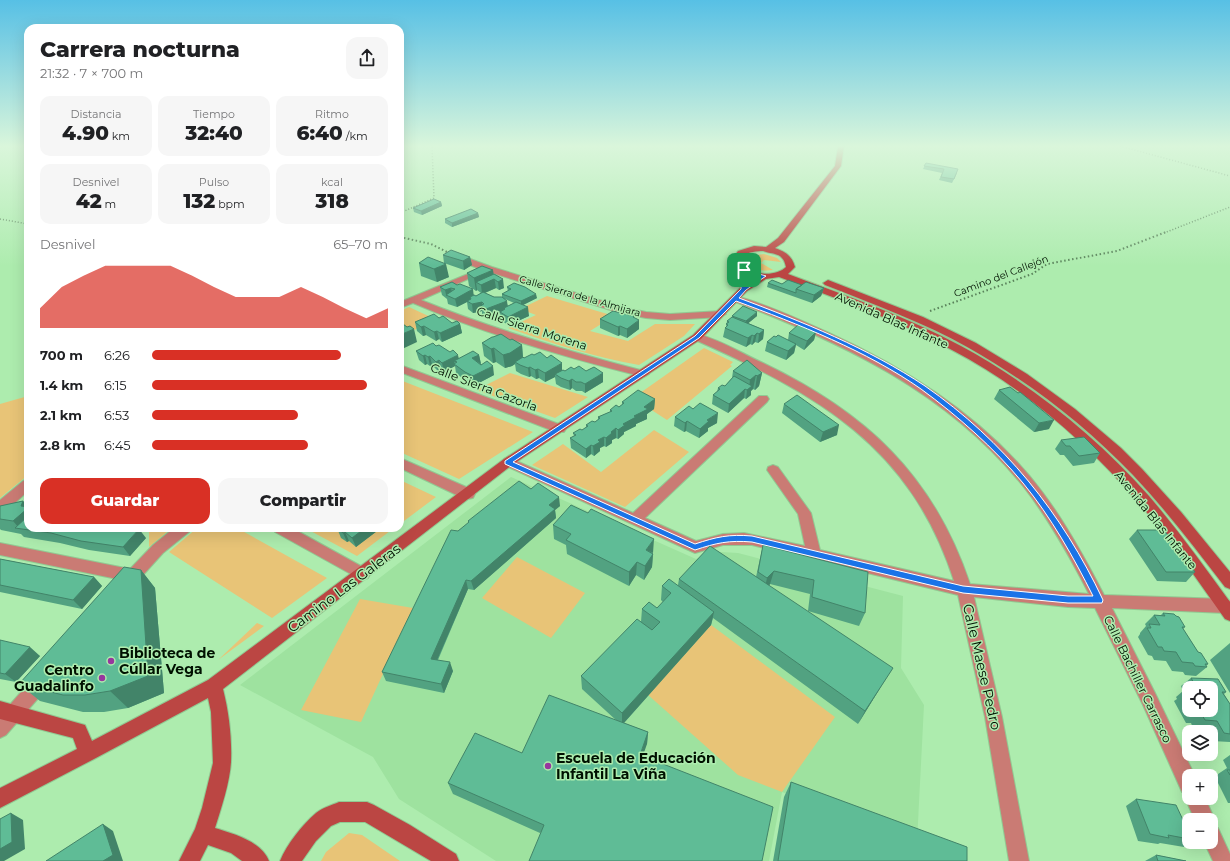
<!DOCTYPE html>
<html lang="es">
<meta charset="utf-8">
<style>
:root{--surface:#fff;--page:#f6f6f6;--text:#202124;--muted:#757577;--accent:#d93025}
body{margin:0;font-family:Montserrat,sans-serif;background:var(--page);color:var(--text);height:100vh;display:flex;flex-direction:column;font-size:15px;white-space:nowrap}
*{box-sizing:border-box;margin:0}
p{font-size:13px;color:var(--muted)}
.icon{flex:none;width:22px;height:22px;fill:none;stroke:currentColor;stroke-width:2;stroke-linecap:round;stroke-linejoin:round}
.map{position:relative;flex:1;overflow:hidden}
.drawer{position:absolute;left:24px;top:24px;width:380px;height:508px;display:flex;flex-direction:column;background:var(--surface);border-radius:12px;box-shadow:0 4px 16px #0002}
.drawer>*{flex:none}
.controls{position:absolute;left:1182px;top:681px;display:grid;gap:8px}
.controls a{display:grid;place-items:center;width:36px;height:36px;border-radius:8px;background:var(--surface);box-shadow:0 4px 16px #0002;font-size:20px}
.pin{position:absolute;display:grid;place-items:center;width:34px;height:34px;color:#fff;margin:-17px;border-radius:8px;box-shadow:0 2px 6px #0006}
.round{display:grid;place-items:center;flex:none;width:42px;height:42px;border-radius:12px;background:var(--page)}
.summary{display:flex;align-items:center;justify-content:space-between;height:68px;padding:0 16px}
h1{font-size:22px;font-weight:800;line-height:30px}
.figures{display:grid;grid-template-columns:repeat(3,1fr);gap:6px;height:68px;padding:4px 16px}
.figures div{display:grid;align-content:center;border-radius:10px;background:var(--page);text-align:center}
.figures b{font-size:20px;font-weight:800}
.figures small{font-size:11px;font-weight:400}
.figures p{font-size:11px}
.chart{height:112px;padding:8px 16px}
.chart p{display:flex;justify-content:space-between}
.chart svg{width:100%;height:72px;margin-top:4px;fill:var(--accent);opacity:.7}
.primary-button{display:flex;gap:8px;margin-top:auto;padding:8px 16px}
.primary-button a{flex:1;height:46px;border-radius:12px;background:var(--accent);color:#fff;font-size:16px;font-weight:800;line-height:46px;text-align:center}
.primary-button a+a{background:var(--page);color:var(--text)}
ul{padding:0 16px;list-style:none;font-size:13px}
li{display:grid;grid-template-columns:64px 48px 1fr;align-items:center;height:30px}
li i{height:10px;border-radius:5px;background:var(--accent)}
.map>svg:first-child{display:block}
.built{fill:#9ee29f}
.green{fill:#e8c477}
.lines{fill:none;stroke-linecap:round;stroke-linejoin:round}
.street-casing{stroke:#91c992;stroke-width:2}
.secondary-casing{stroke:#91c992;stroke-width:2}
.path-far1{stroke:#59825a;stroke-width:1.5;stroke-dasharray:1 2;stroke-linecap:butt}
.path{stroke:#59825a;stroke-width:2;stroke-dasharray:1.5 2.5;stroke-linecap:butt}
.street{fill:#ca7b74;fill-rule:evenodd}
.secondary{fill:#bb4643;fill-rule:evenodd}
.wall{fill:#52a281;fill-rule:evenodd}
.shaded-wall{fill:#428469}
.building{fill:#5fbc96;stroke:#428469}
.route{fill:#1a73e8;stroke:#fff;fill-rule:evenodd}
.poi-dot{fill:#97379e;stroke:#adecae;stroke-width:1.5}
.labels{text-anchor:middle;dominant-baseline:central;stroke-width:3;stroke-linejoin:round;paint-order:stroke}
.far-street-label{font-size:10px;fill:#010;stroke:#adecae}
.street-label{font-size:12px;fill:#010;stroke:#adecae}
.near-street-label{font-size:14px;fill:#010;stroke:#adecae}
.near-poi-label{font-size:14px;font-weight:bold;fill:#010;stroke:#adecae;text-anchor:start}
</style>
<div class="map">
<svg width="1230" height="861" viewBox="0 0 1230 861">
<rect width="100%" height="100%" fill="#adecae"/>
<path class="built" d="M511,477L696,559L706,555L721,552L738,553L903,596L901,668L924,705L917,842L782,792L769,861H496L399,799L373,757L240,685Z"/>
<path class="green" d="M764,254L777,258L781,262L764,260L761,263L773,270C764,271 750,271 747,260L752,261L755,259L750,256Z
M547,296L614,316L590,331L628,341L655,324H695L684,336L639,365C594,357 551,343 508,328L536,315L520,309Z
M409,307L437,320L400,336V311Z
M704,348L733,362L730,365L732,366L667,420L633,398Z
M510,373L588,397L555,418L476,390Z
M400,380L533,432L459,479L400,452Z
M28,396V475L0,498V404Z
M654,430L689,452L625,507L532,465L563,444L601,472Z
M400,480L436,497L400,524Z
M149,528H172L149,547Z
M197,528H237L327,578L272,618L169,552Z
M305,528H394L357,556Z
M517,557L585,593L551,638L482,598Z
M360,599L413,608L361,722L301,710Z
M257,623L264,626L218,660Z
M711,625L835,717L782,792L738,775L647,694Z
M349,833L362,835L400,861H321L326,852Z"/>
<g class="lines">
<defs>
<path id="street" d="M457,254L492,267L622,307L646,312L670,314L721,311L726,314L721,317L670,320L646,318L620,313L486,271L421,300C495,330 571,352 648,372L649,374L644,377C565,357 488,335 413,303L400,308V302L480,269L454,259L453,257L454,255Z
M736,296C766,304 801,320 829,333C910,370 989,421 1043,493C1067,525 1086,560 1104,595L1225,599L1230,601V611L1225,613L1112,608L1155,693L1195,776H1189V798H1205L1215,820L1212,826L1218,828L1230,854V861H1213L1204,842H1211V820H1195L1185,798L1187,794L1182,792L1143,705L1095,608L1068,607L974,597L1002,717L1029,861H1009L985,717L958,595L752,545H723L695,553L504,465L502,462L504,459L508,457L512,459L633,513L759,396H767L769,399L767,402L645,518L696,541L723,534L744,533L805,546L798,514L767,470L768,467L773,465L778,467L811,513L820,550L954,581C910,445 817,394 693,339L692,337L697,334C719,339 743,354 763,363C865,412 933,474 970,584L1089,594C1070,557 1049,519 1023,486C947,392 843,343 733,301L731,299L733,297Z
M400,365L564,426L566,429L564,432H556L400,372Z
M400,458L473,490L475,494L473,498L468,499L463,498L400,468Z
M28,479V491L5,512L0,513V500L23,481Z
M174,528H191L189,532L163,553L134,585L129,587L124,585L122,580L0,555V543L130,569L153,545Z
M273,528H292L368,570L370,574L368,578L363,580L358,578L275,532Z
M42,673L48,675L50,681L48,687L6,735L0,738V716L36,675Z"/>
<path id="secondary" d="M838,146H844L841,166L784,242L775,248C786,252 792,256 795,267L788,274C846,296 906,316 961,346C1031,384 1096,436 1149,496C1178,530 1204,566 1230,602V621L1225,619C1197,580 1170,539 1138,502C1086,442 1023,387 952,350C897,320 838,299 779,277L766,279L747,291L701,339L512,465L223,689C229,713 232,738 231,762C230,782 221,809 215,828C234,834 261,841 269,861H242L231,853L208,845L200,861H179L195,829L202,808L213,763L211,712L208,698L94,759L0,808V788L77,749L73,738L0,719V701L85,725L92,741L208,680L504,459L693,335L741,287L756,277C744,275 735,271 733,258L738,251L754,246L766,247L778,238L835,166ZM763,251C774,255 783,252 786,267C775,278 745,276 741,258C746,252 756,251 763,251Z
M828,280L923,317L976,343L1027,374L1075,409L1121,448L1142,469L1181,512L1230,572V589L1225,587C1196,549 1166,510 1133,475C1085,425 1029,382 969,348C923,322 873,304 825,285L823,283Z
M339,802H367L374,805L410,825L456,854L459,861H431L365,822H340L331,826L316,841L302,861H280C287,844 302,825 316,813C322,808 332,805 339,802Z"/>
</defs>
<use href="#street" class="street-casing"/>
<use href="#secondary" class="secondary-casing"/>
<path class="path-far1" d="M1120,146L1230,176
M400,213L434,198L432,146
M0,219L28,224
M1164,233L1230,207"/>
<path class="path" d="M400,237L431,244L449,253
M930,311L1032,274L1047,264L1117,251L1166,232"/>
<use href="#street" class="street"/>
<use href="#secondary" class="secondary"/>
</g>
<path class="wall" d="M926,163L957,173L952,183L939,180L942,173L923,169Z
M441,202L442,206L422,215L414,212L413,208Z
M478,213L479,217L452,227L445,223V219Z
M443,255L470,257L472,265L464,270L444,263Z
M428,257L449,277L437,282L421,276L419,263Z
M467,273L494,274L504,288L499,290L496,288L485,293L494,297H502V294L508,291L507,287L537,298L523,305L529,316L509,325L501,321L500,313L487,317L482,314V311L473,313L468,309L467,302L457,307L448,304L447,299L442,295L440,287L452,282L476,296L481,293L477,290L476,291L469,286ZM505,299L514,303L508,306Z
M768,283L782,284L824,288L821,296L812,303L767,287Z
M732,316H757L748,323L764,330L763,339L758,343L755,342L752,345L750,344L746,347L723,337L725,328L726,327L727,321L732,318Z
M439,318L452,323L460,324L462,333L442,342L439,339L436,341L426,335L423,336L417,331L415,322Z
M634,318L639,329L627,338L620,335L618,336L600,328V319Z
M816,332L814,340L804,350L796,345L794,353L786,360L765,351L767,342L776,337L788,340L789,333Z
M493,337L510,340L522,345L523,357L524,358L565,371L574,369L603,382L585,393L582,391H576L572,388L570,390L561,387L556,384L555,377L545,382L539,378L536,379L531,376L529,377L521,374L516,371L515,364L512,366L505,368L496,362L493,363L484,356L482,343Z
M436,346L459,358L479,355L481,364L494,375L475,385L467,382L456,373L455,366L444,372L441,369L438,371L432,365L430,366L427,364L425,365L419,360L416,351Z
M733,371L762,373L759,386L755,390L753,389L751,391V395L746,399L744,398L728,413L712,404L713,395L717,392L718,388L725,386L732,378Z
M999,390L1018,393L1049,429L1034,432L994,399Z
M655,399L654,409L647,414V419L636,424V426L624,432V434L618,439L616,438L612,440V443L606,447L604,446L600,448V451L594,456L591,454L586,458L571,448L570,438L574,436L573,433L582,430L586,428V425L595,422L598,420V417L610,412V410L619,407L622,405V402Z
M784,404L837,435L820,442L782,413Z
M675,417L717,423L708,428V431L699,438L686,431L684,432L674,426Z
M1061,440L1100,453L1094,463L1073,466L1064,455H1060L1055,449Z
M531,489L560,506L555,510L556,518L474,590L468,589L438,660L453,671L444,693L386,681L382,672L458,531L469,523L468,521Z
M23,501L28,507V528L146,538L130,556L89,550L60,543L24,537L21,534L1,530L0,529V506Z
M588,513L653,553L652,567L644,580L636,575L629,586L567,554L566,545L554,539L553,525Z
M337,528H381L356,547L349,541L347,542L341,538Z
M1137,530L1195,572L1186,582L1157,581L1129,539Z
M763,545L865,613L859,626L808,611L810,594L770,584L769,586L885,680L858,724L713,618L711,625L624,723L648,732L647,744L540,833L453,794L448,783L522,753L617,721L582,689L581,676L641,622L642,609L657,608L663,602L661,600L662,586L678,585L679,579L756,577Z
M0,559L94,577L102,586L82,609L0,592Z
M141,570L155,588L164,693L128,708L104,712H83L40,701L19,684Z
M1163,613L1176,616L1185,627L1183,629L1198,652L1208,664L1206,666L1207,667L1196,676L1185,675L1183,672L1172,671L1166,661L1154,660L1152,656L1148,655L1138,637L1140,634V633L1146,626L1145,624L1154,615H1161Z
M0,640L40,656L16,682L0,679Z
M1230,643V693L1210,660Z
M1191,678L1226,692L1224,694L1230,704V742L1212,741L1211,739V732H1207L1205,729L1193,728L1191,723H1186L1174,701L1177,699L1176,697L1183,691L1181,686ZM1189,688H1211V710H1189Z
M1230,755V803H1228L1215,777L1218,775V774L1227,768L1223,760Z
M791,782L967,861H773L784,797Z
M1136,799L1189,839V842H1193L1184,847L1160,843L1158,844L1138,841L1126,806Z
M1156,855L1186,861H1145Z"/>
<path class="shaded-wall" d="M441,202L442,206L422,215L421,211Z
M478,213L479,217L452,227V223Z
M403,218L404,222L400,224V220Z
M470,257L472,265L464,270L463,261Z
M446,264L449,277L437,282L434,269Z
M493,270L496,288L482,294L481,285L476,282L477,290L476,291L474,278Z
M503,279L504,288L499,290L498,282Z
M451,288L453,296L446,295L447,299L445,290Z
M824,288L821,296L812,303L814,295Z
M473,289L474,298L470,297V300L467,301V302L457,307L455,299Z
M536,294L537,298L521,306V301Z
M507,301L508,309H505L504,308V311L500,312V313L487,317L486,309Z
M482,302V306L481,305L482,311L473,313L472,304Z
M528,307L529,316L509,325L508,317Z
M757,312V316L745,326L746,321Z
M634,316V324L639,320V329L627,338V329L633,317Z
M460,324L462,333L442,342L440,333Z
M424,326L426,335L423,336L421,327Z
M620,326V335L618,336V327Z
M414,329L417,342L400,350V335Z
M764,330L763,339L758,343L759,334Z
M437,331L439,339L436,341L434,332Z
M816,332L814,340L804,350L807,341Z
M757,333L755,342L752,345L754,336Z
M752,335L750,344L746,347L748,338Z
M796,344L794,353L786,360L788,351Z
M522,345L523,359L515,362V364L512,366L505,368L503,355Z
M494,348L496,362L493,363L491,349Z
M425,355L427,364L425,365L423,356Z
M458,355L460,364L457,362L454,361L455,366L444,372L442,363Z
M479,355L481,364L472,358Z
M430,356L432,365L430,366L428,357Z
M439,360L441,369L438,371L436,362Z
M562,363V373L555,374V377L545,382V373Z
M493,366L494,375L475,385L473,376Z
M530,367L531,376L529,377L528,368Z
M538,369L539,378L536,379L535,370Z
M603,373V382L585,393V384Z
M762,373L759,386L755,390L757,376Z
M756,375L753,389L751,391V395L746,399L747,390L749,388L750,380Z
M572,379V388L570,390L569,381Z
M745,389L744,398L728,413L729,404Z
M655,399L654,409L647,414V419L636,424V426L624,432V434L618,439V430L623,424L634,416L644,407Z
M718,413L717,423L708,428V431L699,438L700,429L707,420Z
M1054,420L1049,429L1034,432L1039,423Z
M687,421L686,431L684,432L685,423Z
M839,425L837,435L820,442L823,432Z
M616,428V438L612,440V443L606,447V438L611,432Z
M604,437V446L600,448V451L594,456L593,446L598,440Z
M591,445V454L586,458V449Z
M559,497L560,506L555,510L556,518L474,590L471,581L549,505Z
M23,501L28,507V528H19L13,521Z
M365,528H381L356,547L352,538Z
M139,529L146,538L130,556L123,547Z
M345,532L349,541L347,542L343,533Z
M654,539L653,553L646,550Z
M653,554L652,567L644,580L645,566Z
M637,562L636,575L629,586V572Z
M141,570L155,588L164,693L128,708L110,691Z
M774,571L770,584L764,592L767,578Z
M94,577L102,586L82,609L73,600Z
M466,580L468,589L434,667L431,659Z
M714,612L711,625L622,725V713Z
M30,647L40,656L16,682L5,674Z
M450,662L453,671L444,693L441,684Z
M893,668L885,680L858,724L865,711Z
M648,732L647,744L639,767L640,755Z
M11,813L23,820L25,849L4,861H0V849Z
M103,824L113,831L123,861H103Z"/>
<path class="building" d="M926,163L958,169L954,179L941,177L944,169L924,166Z
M434,199L441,202L421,211L413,208Z
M471,209L478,213L452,223L445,219Z
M451,250L470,257L463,261L443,255Z
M428,257L446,264L434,269L419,263Z
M482,266L493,270L474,278L467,273Z
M494,274L503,279L498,282L494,279L481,285L476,282Z
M772,280L782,284L788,280L802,285L796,289V293L768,283Z
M452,282L457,285L460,284L473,289L455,299L446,295L455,289L451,288L445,290L440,287Z
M806,282L824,288L814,295L796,289Z
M514,283L525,287L536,294L521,301L502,294L511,289L507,287Z
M483,292L494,297H502L507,301L486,309L481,305L484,304L482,302L472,304L467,301L471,299L470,297L474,295L476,296Z
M516,302L528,307L508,317L500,312L505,309L504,308Z
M743,306L757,312L746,321L732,316Z
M613,311L634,316L633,317L639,320L627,329L620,326L618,327L600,319Z
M434,314L439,318L443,316L452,323L457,321L460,324L440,333L437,331L434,332L424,326L421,327L415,322Z
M732,317L764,330L759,334L757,333L754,336L752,335L748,338L725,328L728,325L726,324L729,322L727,321Z
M403,324L407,327L410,326L414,329L400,335V325Z
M799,324L816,332L807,341L789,333Z
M501,334L510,340L512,339L522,345L510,353L503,355L494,348L491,349L482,343L492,337H493Z
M778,335L796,344L788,351L767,342L774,336L776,337Z
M433,343L436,346L439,345L450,352L453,350L458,355L442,363L439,360L436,362L430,356L428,357L425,355L423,356L416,351Z
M473,351L479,355L472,358L481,365L487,361L493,366L473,376L465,372L454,364L457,362L454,361Z
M540,352L547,358L551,355L562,363L545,373L538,369L535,370L530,367L528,368L520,365L515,362L523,357L524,358L532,354L534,355Z
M747,360L762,373L757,376L756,375L750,380L733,371Z
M579,366L586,371L594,367L603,373L585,384L581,382H576L572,379L569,381L561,378L555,374L563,370L565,371L571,367L574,369Z
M734,376L752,386L747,390L745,389L729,404L713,395L720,389L718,388L722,385L725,386Z
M1010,387L1018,393L1020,392L1054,420L1039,423L999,390Z
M638,390L655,399L644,407L648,409L634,416L636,417L623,424L625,425L618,430L616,428L611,432L612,433L606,438L604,437L598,440L600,442L593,446L591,445L586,449L570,438L576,435L573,433L580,429L582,430L588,426L586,425L592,421L595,422L600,418L598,417L612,411L610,410L616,405L619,407L624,403L622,402Z
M797,395L839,425L823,432L784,404Z
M700,403L718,413L707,420L709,421L700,429L687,421L685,423L675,417L689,406L693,409Z
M1084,437L1100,453L1079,456L1070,446H1066L1061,440Z
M519,481L531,489L538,483L559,497L549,505L555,509L471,581L466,580L431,659L450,662L441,684L382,672L451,530L458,531L469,522L468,521Z
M23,501L21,506L28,507V508L13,521L0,519V506Z
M571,505L588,513L591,509L654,539L646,550L653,554L645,566L637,562L629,572L566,540L571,534L553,525Z
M28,516V528H135L139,529L123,547L81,541L51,533L15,528Z
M337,528H365L352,538L345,532L343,533Z
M1137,530H1164L1195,572H1166Z
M763,545L868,572L865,613L812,597L814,580L774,571L767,578L758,572Z
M710,546L893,668L865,711L679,579Z
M0,559L94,577L73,600L0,585Z
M124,567L141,570L148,676L110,691L85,695H63L19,684Z
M669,579L714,612L622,713L581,676L637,619L652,630L660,622L642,609L649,602L657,608L671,593L662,586Z
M1163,613L1174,614L1176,616L1179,617L1185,627H1182L1198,652L1201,653L1208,664H1205L1207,667L1195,666L1193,663L1182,662L1176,652L1164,651L1162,647H1158L1147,628H1151L1149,624L1160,625L1154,615L1165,616Z
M0,640L30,647L5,674L0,673Z
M1191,678L1218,679L1226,692H1222L1230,704V734L1224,733L1217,721L1205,720L1202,715H1197L1194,710H1211V688H1197Z
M1186,689H1189V700L1185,693H1189Z
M549,695L648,732L640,755L773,807L762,861H529L544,825L448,783L475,733L522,753Z
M1227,770H1230V775Z
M791,782L967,847V861H778Z
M1136,799L1176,805L1183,820H1188L1189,822V839L1168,835L1169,838L1150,834Z
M11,813L12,842L0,849V819Z
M103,824L113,855L103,861H46Z
M1156,855L1186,861H1158Z"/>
<linearGradient id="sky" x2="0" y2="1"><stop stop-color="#57c0e5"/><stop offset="0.55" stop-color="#daf6db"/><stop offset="1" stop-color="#daf6db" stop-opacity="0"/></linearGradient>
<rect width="1230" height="266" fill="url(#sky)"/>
<path class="route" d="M742,269L766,276L746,290L739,298C803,322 868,348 925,386C1004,441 1062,513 1103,600L1102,603H1068L963,593L752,542C729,540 716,543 695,550L505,464V461L695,336L741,289ZM746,272L760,276L746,285ZM736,301C798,324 867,351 921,389C958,416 994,448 1023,483C1051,517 1074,558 1093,596H1068L963,586L752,536C729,534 716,537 695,544L513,462L699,338Z"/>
<g class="poi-dot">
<circle cx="111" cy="661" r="4"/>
<circle cx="102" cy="678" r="4"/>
<circle cx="548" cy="766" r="4"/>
</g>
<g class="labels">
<g class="far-street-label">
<text transform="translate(1001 276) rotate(-21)">Camino del Callejón</text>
<text transform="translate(580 296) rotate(16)">Calle Sierra de la Almijara</text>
</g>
<g class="street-label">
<text transform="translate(892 320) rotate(24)">Avenida Blas Infante</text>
<text transform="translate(532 328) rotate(18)">Calle Sierra Morena</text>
<text transform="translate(484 387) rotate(21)">Calle Sierra Cazorla</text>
<text transform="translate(1156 520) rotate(51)">Avenida Blas Infante</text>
<text transform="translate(1138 679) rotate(64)">Calle Bachiller Carrasco</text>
</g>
<g class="near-street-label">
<text transform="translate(344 588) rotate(-37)">Camino Las Galeras</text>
<text transform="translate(982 667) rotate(77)">Calle Maese Pedro</text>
</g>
<g class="near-poi-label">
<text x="119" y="653">Biblioteca de<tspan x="119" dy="16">Cúllar Vega</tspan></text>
<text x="94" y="670" text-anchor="end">Centro<tspan x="94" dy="16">Guadalinfo</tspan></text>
<text x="556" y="758">Escuela de Educación<tspan x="556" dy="16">Infantil La Viña</tspan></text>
</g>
</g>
</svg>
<div class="controls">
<a><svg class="icon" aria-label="locate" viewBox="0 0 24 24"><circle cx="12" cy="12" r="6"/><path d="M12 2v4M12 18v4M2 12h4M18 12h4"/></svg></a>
<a><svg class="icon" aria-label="layers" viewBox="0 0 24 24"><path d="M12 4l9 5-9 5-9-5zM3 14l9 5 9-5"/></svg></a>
<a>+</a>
<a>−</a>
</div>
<div class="pin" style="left:744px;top:270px;background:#1e9e55"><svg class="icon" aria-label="arrive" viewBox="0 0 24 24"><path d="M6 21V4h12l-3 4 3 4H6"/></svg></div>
<section class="drawer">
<div class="summary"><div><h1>Carrera nocturna</h1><p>21:32 · 7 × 700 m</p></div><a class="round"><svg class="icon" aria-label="share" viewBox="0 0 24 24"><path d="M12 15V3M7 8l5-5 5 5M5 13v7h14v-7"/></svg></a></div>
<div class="figures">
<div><p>Distancia</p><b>4.90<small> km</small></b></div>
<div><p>Tiempo</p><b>32:40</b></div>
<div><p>Ritmo</p><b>6:40<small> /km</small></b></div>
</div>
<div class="figures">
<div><p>Desnivel</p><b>42<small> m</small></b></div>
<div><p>Pulso</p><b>132<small> bpm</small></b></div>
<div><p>kcal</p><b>318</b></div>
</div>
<div class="chart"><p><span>Desnivel</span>65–70 m</p>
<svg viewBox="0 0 160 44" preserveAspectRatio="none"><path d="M0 44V32L10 19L20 12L30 6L40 6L50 6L60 6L70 12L80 19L90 25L100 25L110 25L120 19L130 25L140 32L150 38L160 32V44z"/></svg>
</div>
<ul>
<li><b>700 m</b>6:26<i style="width:80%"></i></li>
<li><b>1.4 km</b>6:15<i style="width:91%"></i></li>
<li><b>2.1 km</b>6:53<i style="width:62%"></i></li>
<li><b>2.8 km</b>6:45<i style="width:66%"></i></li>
</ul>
<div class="primary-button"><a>Guardar</a><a>Compartir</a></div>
</section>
</div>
